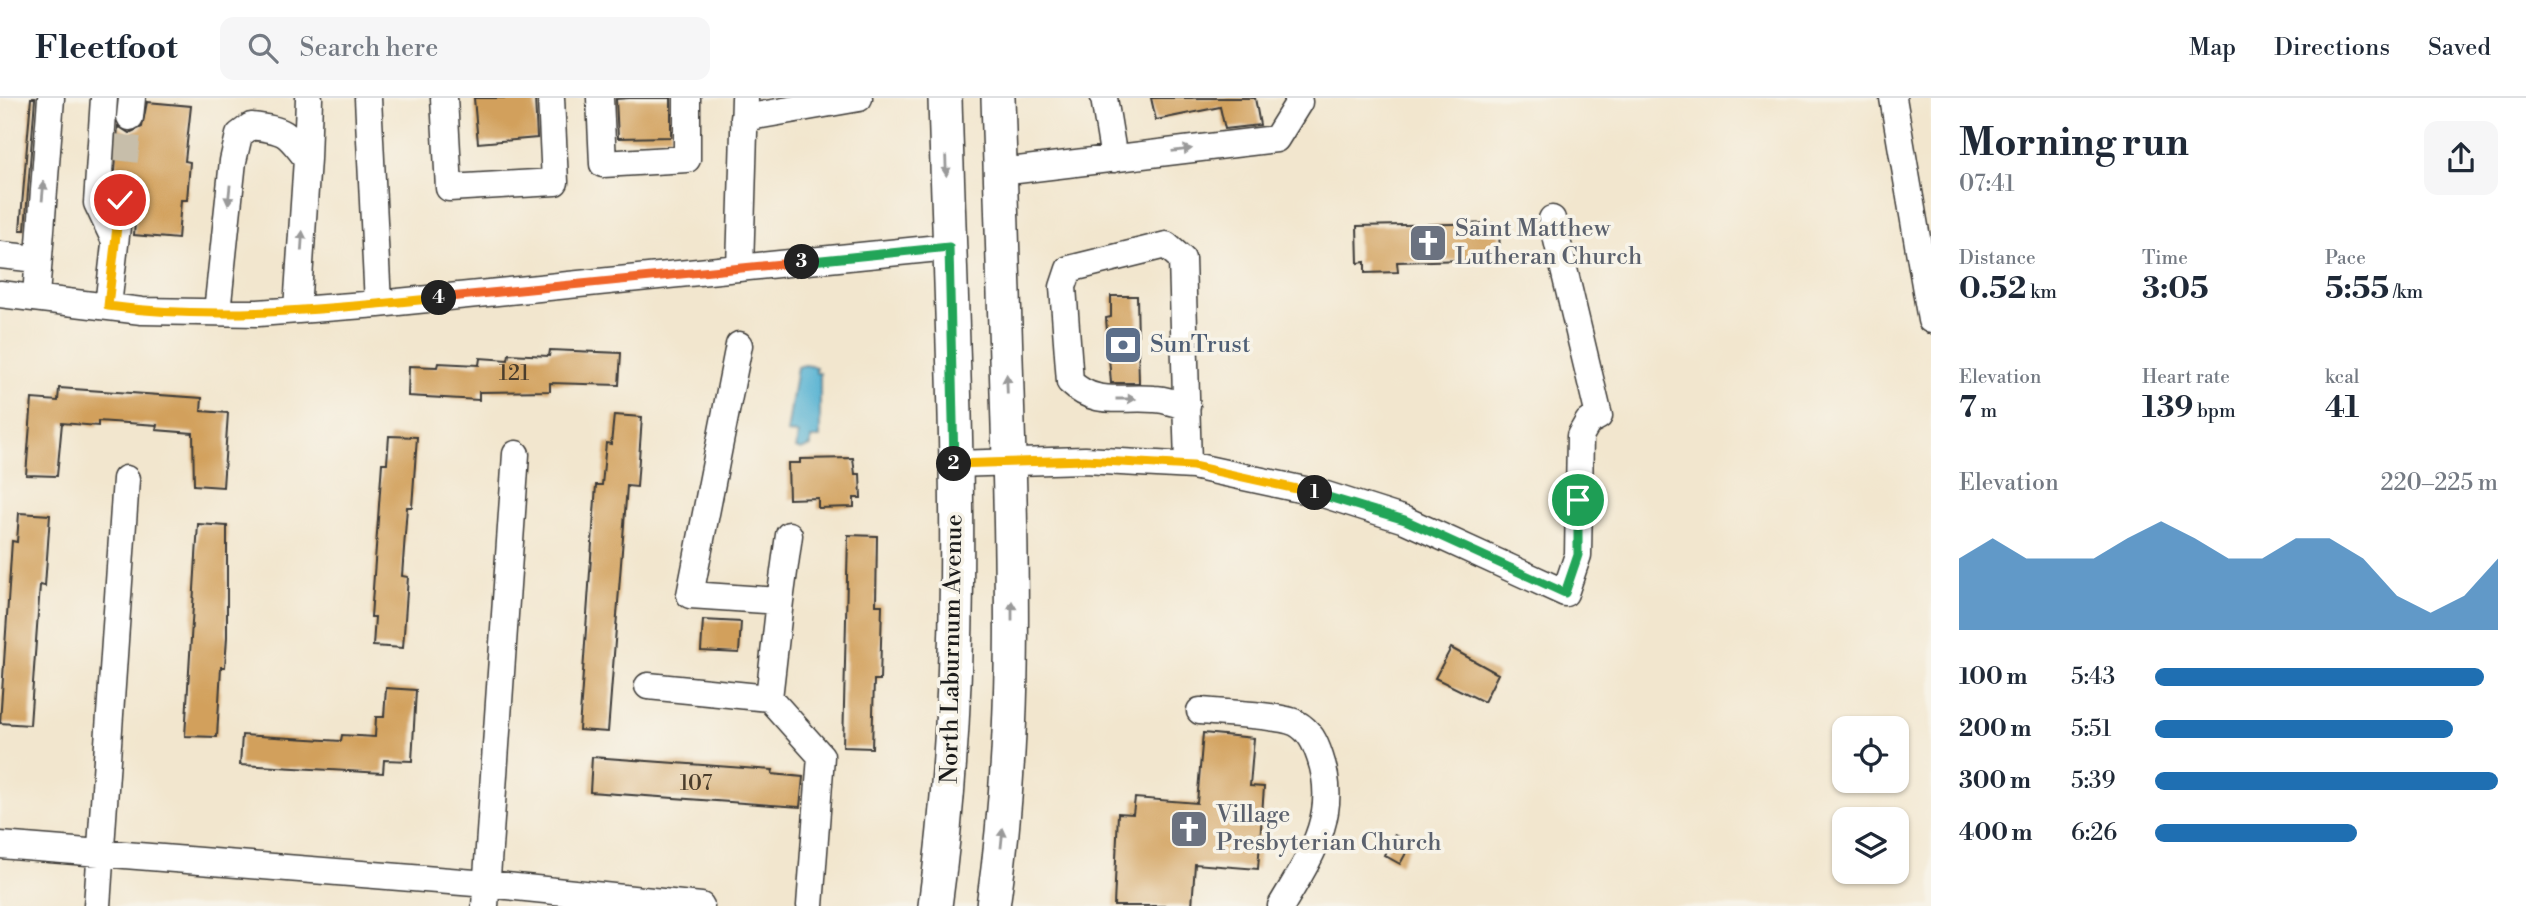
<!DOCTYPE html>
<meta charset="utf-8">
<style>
:root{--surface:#fff;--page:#f6f6f7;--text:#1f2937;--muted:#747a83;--line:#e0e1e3;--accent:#1f6fb2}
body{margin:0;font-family:"Libre Bodoni",serif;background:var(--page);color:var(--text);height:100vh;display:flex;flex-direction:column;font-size:26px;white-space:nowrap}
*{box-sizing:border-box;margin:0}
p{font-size:23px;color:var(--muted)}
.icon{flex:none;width:38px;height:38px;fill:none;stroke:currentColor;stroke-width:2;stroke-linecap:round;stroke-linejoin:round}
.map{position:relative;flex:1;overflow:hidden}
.side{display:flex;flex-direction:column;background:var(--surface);width:595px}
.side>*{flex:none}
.fabs{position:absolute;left:1832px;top:618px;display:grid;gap:14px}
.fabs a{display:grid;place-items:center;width:77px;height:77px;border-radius:14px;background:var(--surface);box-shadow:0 2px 5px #0004;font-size:35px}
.pin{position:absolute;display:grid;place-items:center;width:60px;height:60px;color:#fff;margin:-30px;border:4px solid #fff;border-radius:50%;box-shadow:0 2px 7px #0007}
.km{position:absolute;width:35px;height:35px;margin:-18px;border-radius:50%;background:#222;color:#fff;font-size:19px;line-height:35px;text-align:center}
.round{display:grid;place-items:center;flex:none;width:74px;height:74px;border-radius:14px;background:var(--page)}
.headline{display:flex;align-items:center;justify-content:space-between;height:119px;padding:0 28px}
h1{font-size:38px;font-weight:700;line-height:52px}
.figures{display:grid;grid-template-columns:repeat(3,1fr);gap:10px;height:119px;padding:7px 28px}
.figures div{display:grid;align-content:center}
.figures b{font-size:30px;font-weight:700}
.figures small{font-size:19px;font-weight:400}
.figures p{font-size:19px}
.chart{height:196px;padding:14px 28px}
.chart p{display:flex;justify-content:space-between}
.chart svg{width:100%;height:126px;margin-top:7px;fill:var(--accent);opacity:.7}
ul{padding:0 28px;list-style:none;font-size:23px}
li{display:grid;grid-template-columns:112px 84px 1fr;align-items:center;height:52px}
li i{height:18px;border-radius:9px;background:var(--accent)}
header{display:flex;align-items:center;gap:42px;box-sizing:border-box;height:98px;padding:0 35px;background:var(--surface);border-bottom:2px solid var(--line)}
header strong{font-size:33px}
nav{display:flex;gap:38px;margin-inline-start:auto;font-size:24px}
.search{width:490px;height:63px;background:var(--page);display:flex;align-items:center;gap:18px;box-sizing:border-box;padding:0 24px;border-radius:14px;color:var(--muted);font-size:26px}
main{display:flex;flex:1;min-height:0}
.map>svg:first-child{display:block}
.water{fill:#53b1d2;stroke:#386677;stroke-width:2}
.building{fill:#d2a05c}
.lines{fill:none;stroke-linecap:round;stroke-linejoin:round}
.minor-tunnel{stroke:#c7beaa;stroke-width:26;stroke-dasharray:26 13;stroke-linecap:butt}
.minor-casing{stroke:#3c3a37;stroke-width:29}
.major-casing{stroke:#3c3a37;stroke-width:36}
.minor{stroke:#fff;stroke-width:26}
.major{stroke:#fff;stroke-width:33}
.oneway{fill:#999}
.split-1-casing{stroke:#fff;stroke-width:14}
.split-2-casing{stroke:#fff;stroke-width:14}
.split-3-casing{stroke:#fff;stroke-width:14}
.split-4-casing{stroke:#fff;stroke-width:14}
.split-5-casing{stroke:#fff;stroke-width:14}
.split-1{stroke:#22a559;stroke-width:9}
.split-2{stroke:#f5b400;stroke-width:9}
.split-3{stroke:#22a559;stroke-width:9}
.split-4{stroke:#f0652b;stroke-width:9}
.split-5{stroke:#f5b400;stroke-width:9}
.labels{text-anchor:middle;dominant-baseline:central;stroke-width:7;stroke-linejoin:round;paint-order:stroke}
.number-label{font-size:21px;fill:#4a3d2c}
.worship-label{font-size:24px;fill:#5b616d;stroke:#f7f3e8;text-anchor:start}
.service-label{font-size:24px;fill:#4e5e75;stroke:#f7f3e8;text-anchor:start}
.street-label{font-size:24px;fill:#1c1c1c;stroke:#f7f3e8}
</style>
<header>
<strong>Fleetfoot</strong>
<div class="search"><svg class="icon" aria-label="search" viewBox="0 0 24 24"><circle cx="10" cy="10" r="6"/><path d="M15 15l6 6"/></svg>Search here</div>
<nav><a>Map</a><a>Directions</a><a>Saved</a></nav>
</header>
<main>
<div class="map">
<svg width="1931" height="808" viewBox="0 0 1931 808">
<rect width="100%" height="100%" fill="#f7f3e8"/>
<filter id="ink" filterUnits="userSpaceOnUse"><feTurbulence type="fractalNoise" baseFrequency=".0143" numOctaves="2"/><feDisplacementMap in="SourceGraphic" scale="14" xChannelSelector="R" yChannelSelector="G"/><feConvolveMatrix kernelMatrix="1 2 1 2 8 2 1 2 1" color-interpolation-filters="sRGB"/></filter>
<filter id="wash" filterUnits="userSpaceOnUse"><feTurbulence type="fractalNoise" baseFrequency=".00686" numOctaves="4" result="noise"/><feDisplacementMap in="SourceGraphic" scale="28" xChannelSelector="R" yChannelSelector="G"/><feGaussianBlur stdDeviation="1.57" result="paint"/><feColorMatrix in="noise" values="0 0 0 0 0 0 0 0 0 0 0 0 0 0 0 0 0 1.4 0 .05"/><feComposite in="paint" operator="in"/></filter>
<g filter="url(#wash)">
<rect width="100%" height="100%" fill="#f2e6ce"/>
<path class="water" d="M805,267L816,269V275H820V340H811V348L801,352L796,350L798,336L787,335L797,269Z"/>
<g id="blocks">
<path class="building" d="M31,0H35L25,132H20Z
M474,0H535L537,40L478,45Z
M629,0H671V39L618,40L616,1Z
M1151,0H1255L1260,27L1225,31L1220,9L1156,22Z
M147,4L191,8L185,63L190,64L187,102H181L178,141L134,137L137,98L129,89L114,88L118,28L129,35L142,29Z
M1499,125L1500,161L1397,164L1398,174L1365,175V164L1358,165L1357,128Z
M1111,198H1137L1139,285H1111L1106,220L1111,219Z
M550,252L621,255L619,287L550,285V293L479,294V302L408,298L409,268L437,269L438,265L479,267L480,260L508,262L509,256L549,258Z
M59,290L202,300L201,313L228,315L223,389L194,387L193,335L156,332L157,327L98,323V328L62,325L57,378L26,377L32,301L58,303Z
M614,317L642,319L637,389L627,388L608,634L579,632L596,387H602L606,345L611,346Z
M389,338L417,339L412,409H407L402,478L408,479L403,550L373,548L375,519H371L382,365H387Z
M853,360L855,376H860L861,400H854V409L818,410V400L789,401L788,365H800V361Z
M19,415L50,417L45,488L40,487L30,627L0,625L12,443L17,444Z
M198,426L227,428V539L225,569H221L217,639L185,638Z
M848,437L877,438L876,507H882L880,582H874L872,650L843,649Z
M703,522L741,524L739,555L701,553Z
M1451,550L1498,576L1484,604L1435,580Z
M386,590L416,592L412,663L384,662L383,675L240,667L242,637L341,643L342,637L375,639L376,619H384Z
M1203,635L1254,640L1250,688L1264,689L1258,771L1195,766L1192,808H1114L1118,715L1133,716L1135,700L1197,705Z
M592,659L773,672L772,676L803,679L800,709L590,694Z
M1394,737L1411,746L1400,766L1384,757Z"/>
</g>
</g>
<g filter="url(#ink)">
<use href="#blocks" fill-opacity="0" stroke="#3c3a37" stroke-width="2"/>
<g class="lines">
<path class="minor-tunnel" d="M120,102L130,19"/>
<defs>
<path id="minor" d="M104,0L97,105L115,143
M444,0L449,90L555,84L551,0
M600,0L603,66L687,61V0
M1104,0L1114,61
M1893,0L1931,222
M130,19L132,0
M744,20L859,0
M307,61L309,0
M1000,74L1276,41L1299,4L1298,0
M0,157L38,161
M740,170L745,0
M0,196L142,213L258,215L378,206L368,0
M36,198L51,0
M378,206L949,149
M108,208L120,102
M217,214L233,63L239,37L251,28C285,32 287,34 307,61L297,211
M739,247L690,497L780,503L769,600L821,658L810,808
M1187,308C1176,306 1165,301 1154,301C1121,298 1096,309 1070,284L1063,189L1069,171L1166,147L1182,161L1188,367
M954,366L1085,362L1193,368L1323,396L1405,422L1565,495L1578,457L1580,338L1588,324L1599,318L1552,121
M780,503L789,437
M648,588L769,600
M1200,613C1220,615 1281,617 1296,625C1310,633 1315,644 1320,659C1340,717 1310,759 1281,808
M0,747L487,786L701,808
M97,808L126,381
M485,808L516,356"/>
<path id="major" d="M935,808C972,540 952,269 945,0
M993,808C1015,659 1013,510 1009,359C1006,240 1002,120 998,0"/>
</defs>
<use href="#minor" class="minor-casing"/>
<use href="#major" class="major-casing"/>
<use href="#minor" class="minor"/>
<use href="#major" class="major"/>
</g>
<defs><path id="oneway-solid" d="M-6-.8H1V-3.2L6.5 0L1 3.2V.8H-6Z" transform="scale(1.75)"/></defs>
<g class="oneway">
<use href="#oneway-solid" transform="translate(1182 52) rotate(-7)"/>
<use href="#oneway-solid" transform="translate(946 68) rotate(88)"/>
<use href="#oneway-solid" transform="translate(43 93) rotate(-85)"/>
<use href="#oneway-solid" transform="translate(229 97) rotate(96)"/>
<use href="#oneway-solid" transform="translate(302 143) rotate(-86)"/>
<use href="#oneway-solid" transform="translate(1007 286) rotate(-92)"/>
<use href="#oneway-solid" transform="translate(1126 301)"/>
<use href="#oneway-solid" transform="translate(1012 513) rotate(-90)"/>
<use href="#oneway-solid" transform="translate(1002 740) rotate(-84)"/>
</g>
</g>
<g class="lines" filter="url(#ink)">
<defs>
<path id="split-1" d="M1315,395L1405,422L1565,495L1578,457V402"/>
<path id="split-2" d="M954,366L1085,362L1193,368L1315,395"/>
<path id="split-3" d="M802,164L949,149L954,366"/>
<path id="split-4" d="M439,200L802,164"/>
<path id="split-5" d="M120,102L108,208C217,223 329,211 439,200"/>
</defs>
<use href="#split-1" class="split-1-casing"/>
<use href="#split-2" class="split-2-casing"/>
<use href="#split-3" class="split-3-casing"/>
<use href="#split-4" class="split-4-casing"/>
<use href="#split-5" class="split-5-casing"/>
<use href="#split-1" class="split-1"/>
<use href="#split-2" class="split-2"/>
<use href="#split-3" class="split-3"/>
<use href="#split-4" class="split-4"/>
<use href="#split-5" class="split-5"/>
</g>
<defs>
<symbol id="church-square" viewBox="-11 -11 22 22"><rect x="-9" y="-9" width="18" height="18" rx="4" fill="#6b7280" stroke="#f7f3e8"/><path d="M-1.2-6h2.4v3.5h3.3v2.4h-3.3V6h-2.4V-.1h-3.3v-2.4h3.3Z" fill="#fff"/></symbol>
<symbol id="bank-square" viewBox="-11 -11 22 22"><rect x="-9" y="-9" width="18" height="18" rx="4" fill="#5c6f8a" stroke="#f7f3e8"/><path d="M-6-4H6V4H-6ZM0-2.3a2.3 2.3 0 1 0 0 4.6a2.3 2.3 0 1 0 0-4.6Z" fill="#fff"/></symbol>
</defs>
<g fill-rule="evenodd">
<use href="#church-square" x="1406" y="123" width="44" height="44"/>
<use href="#bank-square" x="1101" y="225" width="44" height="44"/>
<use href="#church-square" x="1167" y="709" width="44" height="44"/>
</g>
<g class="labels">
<g class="number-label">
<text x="514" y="276">121</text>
<text x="696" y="686">107</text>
</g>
<g class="worship-label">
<text x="1455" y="131">Saint Matthew<tspan x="1455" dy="28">Lutheran Church</tspan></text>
<text x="1216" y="717">Village<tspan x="1216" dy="28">Presbyterian Church</tspan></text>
</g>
<g class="service-label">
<text x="1150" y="247">SunTrust</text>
</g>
<g class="street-label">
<text transform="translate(952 551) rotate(-89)">North Laburnum Avenue</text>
</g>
</g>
</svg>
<div class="fabs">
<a><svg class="icon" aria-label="locate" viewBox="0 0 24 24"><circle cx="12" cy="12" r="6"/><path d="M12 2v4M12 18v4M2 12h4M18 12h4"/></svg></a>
<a><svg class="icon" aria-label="layers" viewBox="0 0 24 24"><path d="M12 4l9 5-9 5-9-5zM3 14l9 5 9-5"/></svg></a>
</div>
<div class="pin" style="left:1578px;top:402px;background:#1e9e55"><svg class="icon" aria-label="arrive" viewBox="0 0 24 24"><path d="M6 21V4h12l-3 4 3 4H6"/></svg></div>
<div class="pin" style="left:120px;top:102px;background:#d93025"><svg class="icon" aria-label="check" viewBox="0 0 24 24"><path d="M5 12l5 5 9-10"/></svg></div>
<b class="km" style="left:1315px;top:395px">1</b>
<b class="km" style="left:954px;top:366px">2</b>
<b class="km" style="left:802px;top:164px">3</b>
<b class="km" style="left:439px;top:200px">4</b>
</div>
<section class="side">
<div class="headline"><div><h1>Morning run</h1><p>07:41</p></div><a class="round"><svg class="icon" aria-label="share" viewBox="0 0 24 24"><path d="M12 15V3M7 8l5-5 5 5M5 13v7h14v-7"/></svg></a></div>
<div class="figures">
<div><p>Distance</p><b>0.52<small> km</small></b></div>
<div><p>Time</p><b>3:05</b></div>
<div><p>Pace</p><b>5:55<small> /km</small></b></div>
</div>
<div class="figures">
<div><p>Elevation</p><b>7<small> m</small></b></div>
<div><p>Heart rate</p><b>139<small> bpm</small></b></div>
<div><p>kcal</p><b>41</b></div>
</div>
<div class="chart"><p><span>Elevation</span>220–225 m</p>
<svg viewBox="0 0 160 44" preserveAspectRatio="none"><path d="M0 44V19L10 12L20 19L30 19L40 19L50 12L60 6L70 12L80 19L90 19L100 12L110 12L120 19L130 32L140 38L150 32L160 19V44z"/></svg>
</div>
<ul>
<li><b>100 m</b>5:43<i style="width:96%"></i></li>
<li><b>200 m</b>5:51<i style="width:87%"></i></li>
<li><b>300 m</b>5:39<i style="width:100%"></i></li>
<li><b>400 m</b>6:26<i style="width:59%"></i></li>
</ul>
</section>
</main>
